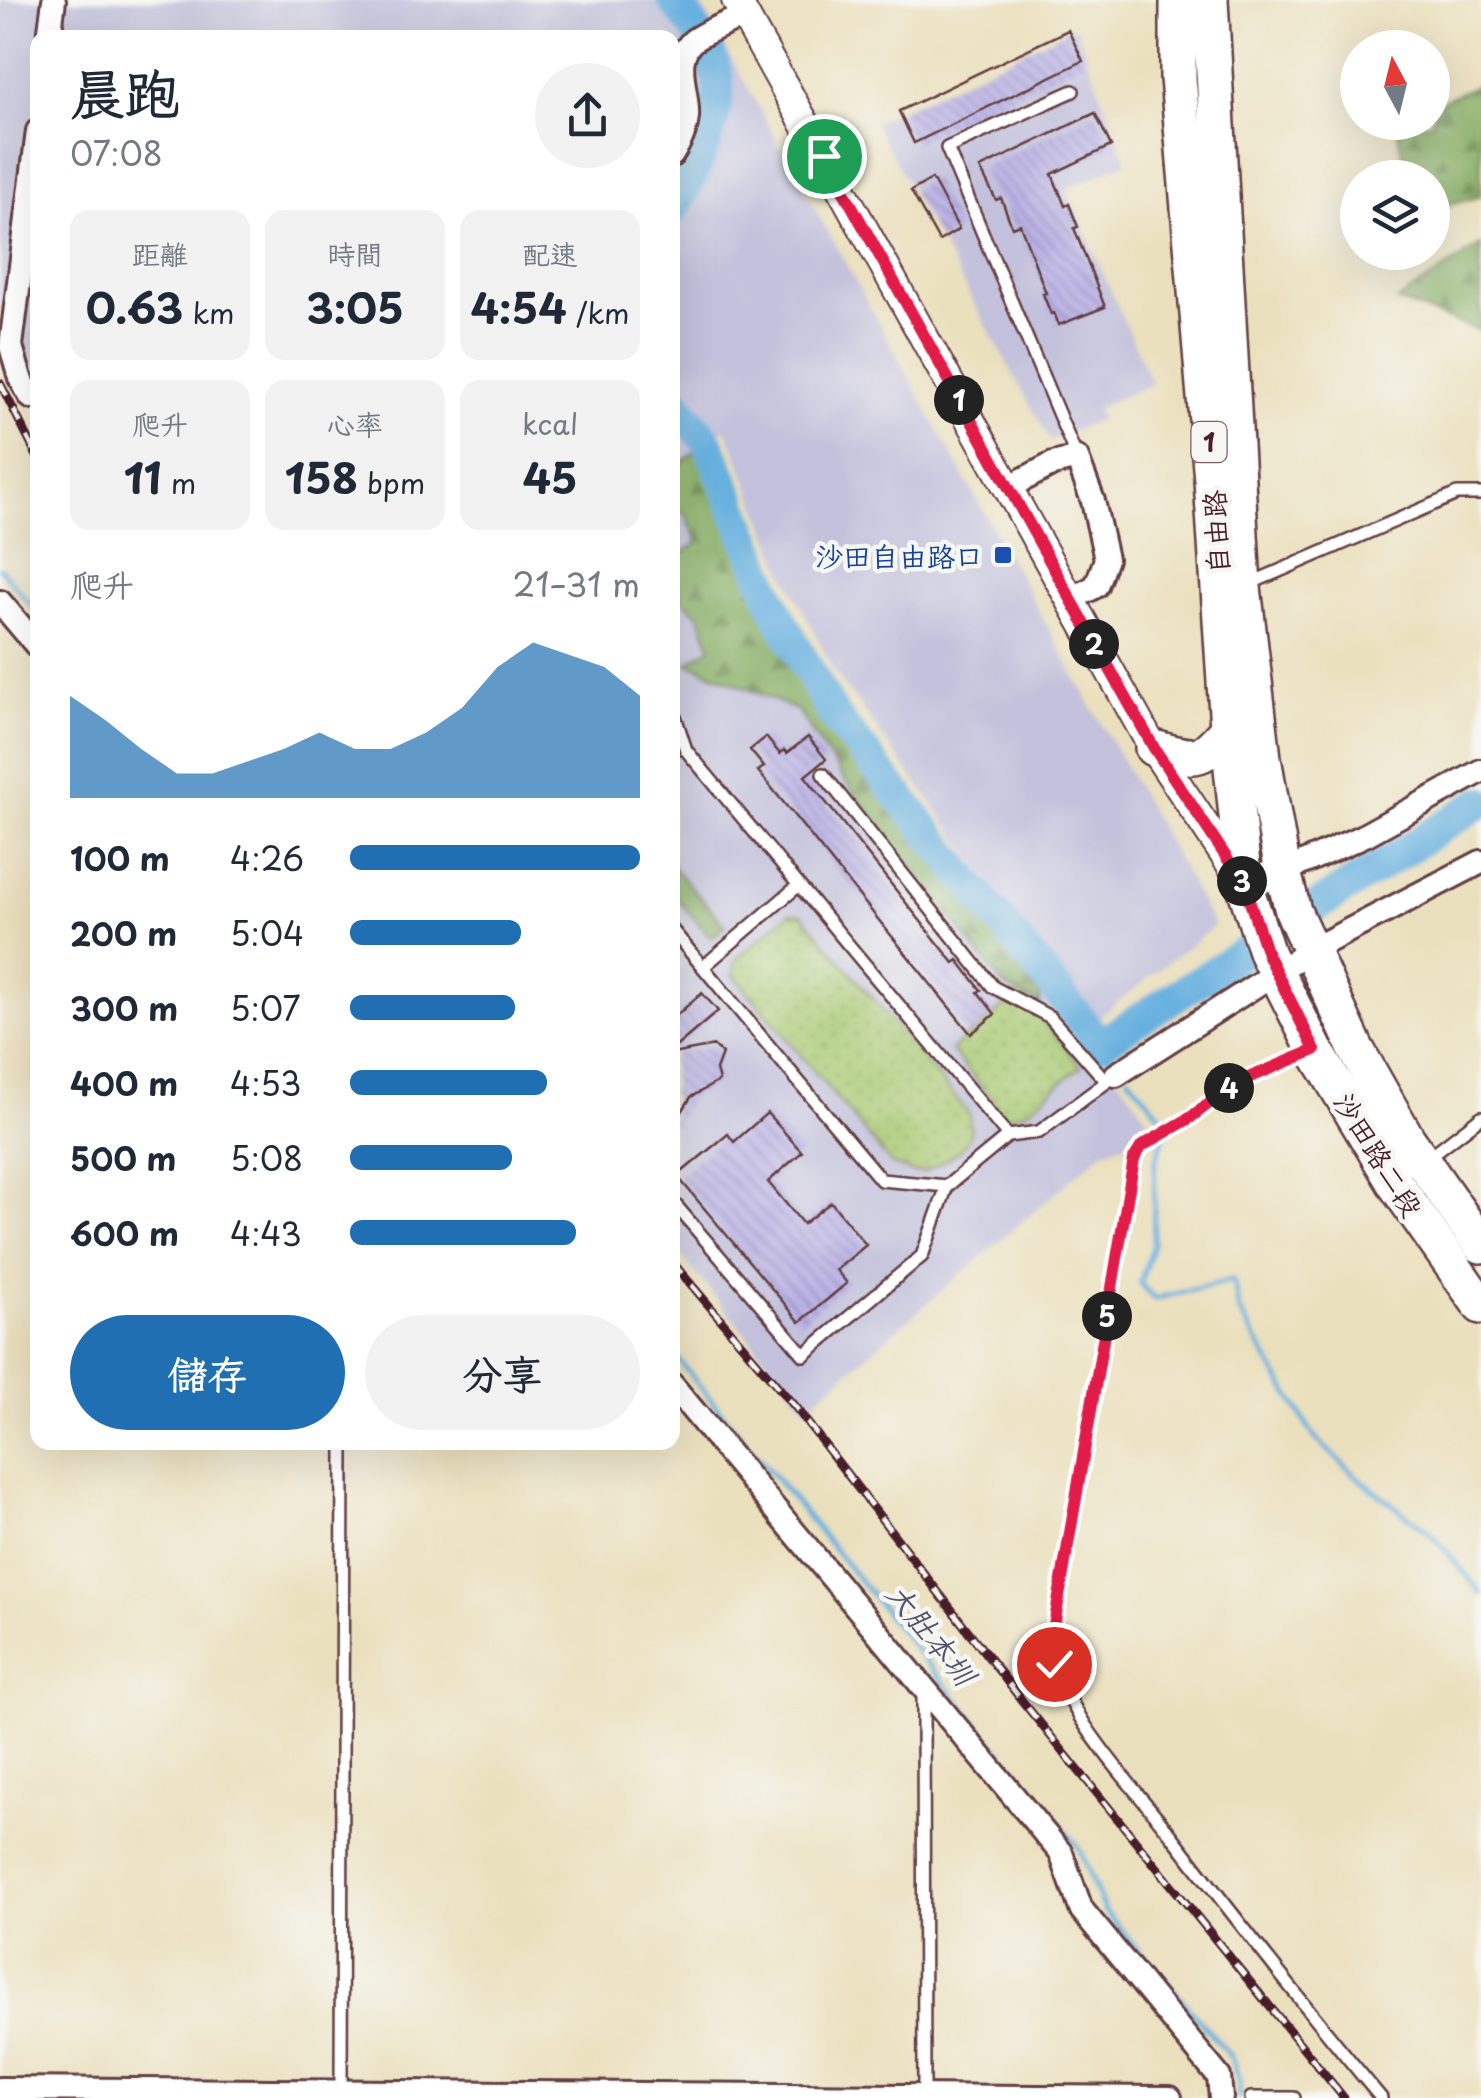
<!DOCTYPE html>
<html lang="zh-TW">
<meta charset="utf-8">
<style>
:root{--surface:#fff;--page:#f2f2f3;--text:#1f2937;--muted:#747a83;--accent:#1f6fb2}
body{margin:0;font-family:"Playpen Sans","LXGW WenKai TC",sans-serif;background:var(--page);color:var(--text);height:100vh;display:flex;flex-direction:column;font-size:38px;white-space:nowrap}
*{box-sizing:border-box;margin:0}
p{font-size:32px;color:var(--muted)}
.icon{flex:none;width:55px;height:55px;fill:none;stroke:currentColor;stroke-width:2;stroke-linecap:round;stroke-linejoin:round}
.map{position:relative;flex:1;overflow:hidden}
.details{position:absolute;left:30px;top:30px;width:650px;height:1420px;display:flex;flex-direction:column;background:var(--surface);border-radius:20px;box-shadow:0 10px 40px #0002}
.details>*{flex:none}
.needle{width:65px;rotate:353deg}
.tools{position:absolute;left:1340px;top:30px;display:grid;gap:20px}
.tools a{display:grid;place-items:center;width:110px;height:110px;border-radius:50%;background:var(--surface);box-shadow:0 10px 40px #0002;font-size:50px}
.pin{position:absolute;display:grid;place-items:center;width:85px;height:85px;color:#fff;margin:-42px;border:5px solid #fff;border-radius:50%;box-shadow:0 2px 10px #0007}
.km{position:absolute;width:50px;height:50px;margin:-25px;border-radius:50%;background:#222;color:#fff;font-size:28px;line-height:50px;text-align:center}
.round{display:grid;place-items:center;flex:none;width:105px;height:105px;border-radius:52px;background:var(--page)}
.summary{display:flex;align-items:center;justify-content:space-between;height:170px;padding:0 40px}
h1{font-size:55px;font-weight:700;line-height:75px}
.figures{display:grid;grid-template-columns:repeat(3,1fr);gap:15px;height:170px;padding:10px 40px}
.figures div{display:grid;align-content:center;border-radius:20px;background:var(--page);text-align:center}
.figures b{font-size:42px;font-weight:700}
.figures small{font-size:28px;font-weight:400}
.figures p{font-size:28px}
.chart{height:280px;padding:20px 40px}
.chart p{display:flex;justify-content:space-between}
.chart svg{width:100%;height:180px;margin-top:10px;fill:var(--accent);opacity:.7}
.cta{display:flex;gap:20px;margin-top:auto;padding:20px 40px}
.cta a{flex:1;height:115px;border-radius:60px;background:var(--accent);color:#fff;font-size:40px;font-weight:700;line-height:115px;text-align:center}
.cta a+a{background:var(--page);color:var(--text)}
ul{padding:0 40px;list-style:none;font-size:32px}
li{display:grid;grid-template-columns:160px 120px 1fr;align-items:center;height:75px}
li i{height:25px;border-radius:12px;background:var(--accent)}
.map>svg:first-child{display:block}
.industrial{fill:#c3c1db}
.grass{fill:url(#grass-dots);stroke:#79744e;stroke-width:2.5}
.forest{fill:url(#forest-firs);stroke:#686647;stroke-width:2.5}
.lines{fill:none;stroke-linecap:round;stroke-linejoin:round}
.stream{stroke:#67b0df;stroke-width:5}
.river{stroke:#67b0df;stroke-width:32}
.building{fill:url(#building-back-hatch)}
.service-casing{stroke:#623c41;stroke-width:16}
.minor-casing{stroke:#623c41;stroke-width:28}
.tertiary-casing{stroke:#623c41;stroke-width:32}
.primary-casing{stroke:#623c41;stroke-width:40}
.service{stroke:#fff;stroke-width:11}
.minor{stroke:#fff;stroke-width:22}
.tertiary{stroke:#fff;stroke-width:28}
.primary{stroke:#fff;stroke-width:35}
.rail-casing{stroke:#4a1f2b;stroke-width:9}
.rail{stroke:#f6f6f2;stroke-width:5;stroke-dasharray:15;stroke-linecap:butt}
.route-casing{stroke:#fff;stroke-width:20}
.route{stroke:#e11d48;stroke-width:12}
.transit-dot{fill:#1a4fb4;stroke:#f6f6f2;stroke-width:4}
.labels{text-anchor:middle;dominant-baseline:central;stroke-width:9;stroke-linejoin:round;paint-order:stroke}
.shield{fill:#f6f6f2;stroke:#7e6067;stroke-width:2.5}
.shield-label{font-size:25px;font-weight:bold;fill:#4a1f2b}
.street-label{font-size:28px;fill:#4a1f2b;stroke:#f6f6f2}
.transit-label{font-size:28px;fill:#164399;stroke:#f6f6f2;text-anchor:end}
.water-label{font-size:30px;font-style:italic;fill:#54526a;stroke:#f6f6f2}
</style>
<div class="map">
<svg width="1481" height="2098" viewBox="0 0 1481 2098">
<defs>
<pattern id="grass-dots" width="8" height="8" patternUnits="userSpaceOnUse" patternTransform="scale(2.5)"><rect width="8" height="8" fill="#a8c971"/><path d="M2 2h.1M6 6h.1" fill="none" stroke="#92ac62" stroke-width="1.8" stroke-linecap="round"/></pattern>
<pattern id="forest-firs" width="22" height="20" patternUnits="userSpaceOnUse" patternTransform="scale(2.5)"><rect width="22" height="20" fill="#86ad63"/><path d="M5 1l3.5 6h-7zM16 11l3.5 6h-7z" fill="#708c52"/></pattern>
<pattern id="building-back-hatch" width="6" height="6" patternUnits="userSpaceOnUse" patternTransform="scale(2.5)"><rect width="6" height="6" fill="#b7afe6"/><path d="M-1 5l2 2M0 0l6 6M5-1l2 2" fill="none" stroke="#978ebb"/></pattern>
</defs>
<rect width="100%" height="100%" fill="#f6f6f2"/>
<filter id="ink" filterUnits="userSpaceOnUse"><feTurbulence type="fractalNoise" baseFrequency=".01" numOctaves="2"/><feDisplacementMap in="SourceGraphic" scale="20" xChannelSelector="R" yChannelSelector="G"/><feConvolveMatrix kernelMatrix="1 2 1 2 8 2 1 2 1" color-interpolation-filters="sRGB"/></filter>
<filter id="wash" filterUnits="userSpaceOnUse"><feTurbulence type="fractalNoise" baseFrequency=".0048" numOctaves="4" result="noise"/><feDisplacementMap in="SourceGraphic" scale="40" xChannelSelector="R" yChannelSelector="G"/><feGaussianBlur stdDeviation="2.25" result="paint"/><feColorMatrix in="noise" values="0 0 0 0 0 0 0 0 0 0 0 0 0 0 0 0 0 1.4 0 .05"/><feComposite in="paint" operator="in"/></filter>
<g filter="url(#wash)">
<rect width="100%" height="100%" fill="#ebe0bd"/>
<path class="industrial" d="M0,0H699L1214,926L1098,1018L1071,990L835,673L785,574L726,429L694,452L816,716L1125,1086L1157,1132L1104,1151L806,1408L673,1245L672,38H38L37,381L0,306Z
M1075,26L1127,162L1066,189L1152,384L1096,408L1100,419L1050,441L874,123Z"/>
<path class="grass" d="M790,913L802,914L969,1114L971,1132L961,1150L925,1172H911L892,1165L734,975L735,960Z
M1020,993L1081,1066L1025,1112L1005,1116L951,1050Z"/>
<path class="forest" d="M1481,83V196L1433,209L1432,178L1407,177L1396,123L1432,122L1433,105Z
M1481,245V331L1397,301Z
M705,443L761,586L810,681L1040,963V1004L1004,986L843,778L797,710L688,663L711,647L700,616L682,599L673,573V560L698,542L684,511L673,517V470Z
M672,866L726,926L711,938L673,894Z"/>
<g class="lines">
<path class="stream" d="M0,568L38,613
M1100,1044L1117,1064
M1128,1076L1168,1123L1155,1163L1153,1244L1140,1283L1154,1299L1233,1280L1239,1311L1315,1438L1358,1478L1433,1535L1481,1593
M672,1352L1079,1848L1104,1910L1231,2057L1239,2081V2098"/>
<path class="river" d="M672,210C691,182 725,108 717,75C710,46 691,22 673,0
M672,398L709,444L778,614L833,714L1100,1044L1481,802"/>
</g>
<g id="blocks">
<path class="building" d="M1068,30L1083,61L914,143L899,111Z
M1095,113L1111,146L1052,174L1065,206L1069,204L1078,227L1074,228L1105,307L1059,325L1054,313L1051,314L1043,294L1046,293L1020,224L1012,227L1001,198L996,200L980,168Z
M932,179L959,229L939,241L911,191Z
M766,737L780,754L784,750L787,753L808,737L826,759L805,776L954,963L958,960L981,990L978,992L995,1014L971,1034L758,771L764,767L750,750Z
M702,993L718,1011L672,1050V1019Z
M714,1046L722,1054L716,1070L719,1081L691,1097L672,1128V1054Z
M767,1113L802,1152L768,1182L803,1224L831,1202L866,1245L836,1270L847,1283L800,1322L677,1176L728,1134L734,1142Z"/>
</g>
</g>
<g filter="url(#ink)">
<use href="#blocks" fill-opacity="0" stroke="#623c41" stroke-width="2.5"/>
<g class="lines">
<defs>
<path id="service" d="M1073,91L947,148L1077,458
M1249,584L1457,494H1481
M672,707L686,750L1008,1136
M823,774L993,987L1050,1017L1106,1081
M672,930L881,1180L947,1186L1008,1136L1039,1132L1116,1075
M703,967L799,885
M1310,1052L1234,1084L1190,1117L1142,1146L1134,1159L1051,1644C1059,1711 1131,1783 1172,1836C1240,1924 1309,2012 1381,2098
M1425,1160L1481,1117
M672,1201L804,1355L922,1256L947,1186
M923,1691L924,2097
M341,2093L343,1442
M1251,2098H1294"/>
<path id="minor" d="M49,38L54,0
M38,131L11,346L20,378L31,397H38
M672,155C679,143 686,131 687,117C689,93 671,58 694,40C708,30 729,23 745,15
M1007,488L1053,464L1077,458L1093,501L1106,559L1096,586L1070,600
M0,602L38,647
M1283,872L1365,835L1481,771
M1116,1075L1311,950L1481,862
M672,1385L1061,1853L1081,1909L1219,2077L1221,2098
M0,2089L1170,2098"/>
<path id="tertiary" d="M736,0L1153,748L1244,884L1283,872"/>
<path id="primary" d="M1178,0V78L1212,480L1228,729L1244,884L1267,954L1315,1050L1396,1185L1481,1306
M1210,0L1243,587L1263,758L1283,872L1293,911L1356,1049L1407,1139L1481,1245
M1153,748C1197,759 1198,764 1228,729"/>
</defs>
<use href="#service" class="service-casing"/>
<use href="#minor" class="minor-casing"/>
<use href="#tertiary" class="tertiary-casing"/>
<use href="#primary" class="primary-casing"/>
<use href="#service" class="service"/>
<use href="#minor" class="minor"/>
<use href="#tertiary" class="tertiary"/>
<use href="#primary" class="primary"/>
<defs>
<path id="rail" d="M0,383L38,458
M672,1262L796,1408L1023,1702L1344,2098"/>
</defs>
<use href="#rail" class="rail-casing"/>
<use href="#rail" class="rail"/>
</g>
</g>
<g class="lines" filter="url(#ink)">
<defs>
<path id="route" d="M824,156L1154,748L1244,884L1267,954L1315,1050L1234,1084L1190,1118L1142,1146L1134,1159L1051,1644L1054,1664"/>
</defs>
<use href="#route" class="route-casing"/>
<use href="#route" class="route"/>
</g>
<rect class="transit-dot" x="993" y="545" width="20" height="20" rx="5"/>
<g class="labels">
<rect class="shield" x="1191.5" y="422" width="35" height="40" rx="8"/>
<g class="shield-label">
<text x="1209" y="442">1</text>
</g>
<g class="street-label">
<text transform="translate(1215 532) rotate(-93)">自由路</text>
<text transform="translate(1379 1154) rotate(58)">沙田路二段</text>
</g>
<g class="transit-label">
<text x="983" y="555">沙田自由路口</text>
</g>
<g class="water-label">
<text transform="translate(932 1633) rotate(51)">大肚本圳</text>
</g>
</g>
</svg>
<div class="tools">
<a><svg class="needle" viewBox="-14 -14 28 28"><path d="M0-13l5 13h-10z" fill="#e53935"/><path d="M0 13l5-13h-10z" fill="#747a83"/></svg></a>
<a><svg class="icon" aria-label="layers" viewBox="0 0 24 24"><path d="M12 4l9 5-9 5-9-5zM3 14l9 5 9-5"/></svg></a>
</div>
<div class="pin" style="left:824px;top:156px;background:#1e9e55"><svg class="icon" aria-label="arrive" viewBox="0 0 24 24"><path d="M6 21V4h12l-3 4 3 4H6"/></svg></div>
<div class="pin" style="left:1054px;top:1664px;background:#d93025"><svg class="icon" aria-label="check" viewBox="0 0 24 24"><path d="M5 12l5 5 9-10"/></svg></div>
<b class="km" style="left:959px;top:400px">1</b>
<b class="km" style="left:1094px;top:644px">2</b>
<b class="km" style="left:1242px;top:881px">3</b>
<b class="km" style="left:1229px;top:1088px">4</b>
<b class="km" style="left:1107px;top:1316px">5</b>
<section class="details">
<div class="summary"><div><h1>晨跑</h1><p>07:08</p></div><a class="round"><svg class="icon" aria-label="share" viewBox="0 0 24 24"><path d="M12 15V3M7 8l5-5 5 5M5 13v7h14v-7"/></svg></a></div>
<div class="figures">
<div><p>距離</p><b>0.63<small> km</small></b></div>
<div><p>時間</p><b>3:05</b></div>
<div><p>配速</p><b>4:54<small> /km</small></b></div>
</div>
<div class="figures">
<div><p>爬升</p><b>11<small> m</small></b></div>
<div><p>心率</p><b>158<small> bpm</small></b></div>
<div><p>kcal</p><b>45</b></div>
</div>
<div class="chart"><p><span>爬升</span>21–31 m</p>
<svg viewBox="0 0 160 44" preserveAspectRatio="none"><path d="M0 44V19L10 25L20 32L30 38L40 38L50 35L60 32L70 28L80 32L90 32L100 28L110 22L120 12L130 6L140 9L150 12L160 19V44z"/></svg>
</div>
<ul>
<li><b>100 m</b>4:26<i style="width:100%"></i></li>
<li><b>200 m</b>5:04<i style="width:59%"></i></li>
<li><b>300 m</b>5:07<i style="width:57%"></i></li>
<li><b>400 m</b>4:53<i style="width:68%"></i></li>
<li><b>500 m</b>5:08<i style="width:56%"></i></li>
<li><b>600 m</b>4:43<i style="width:78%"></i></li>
</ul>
<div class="cta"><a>儲存</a><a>分享</a></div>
</section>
</div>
